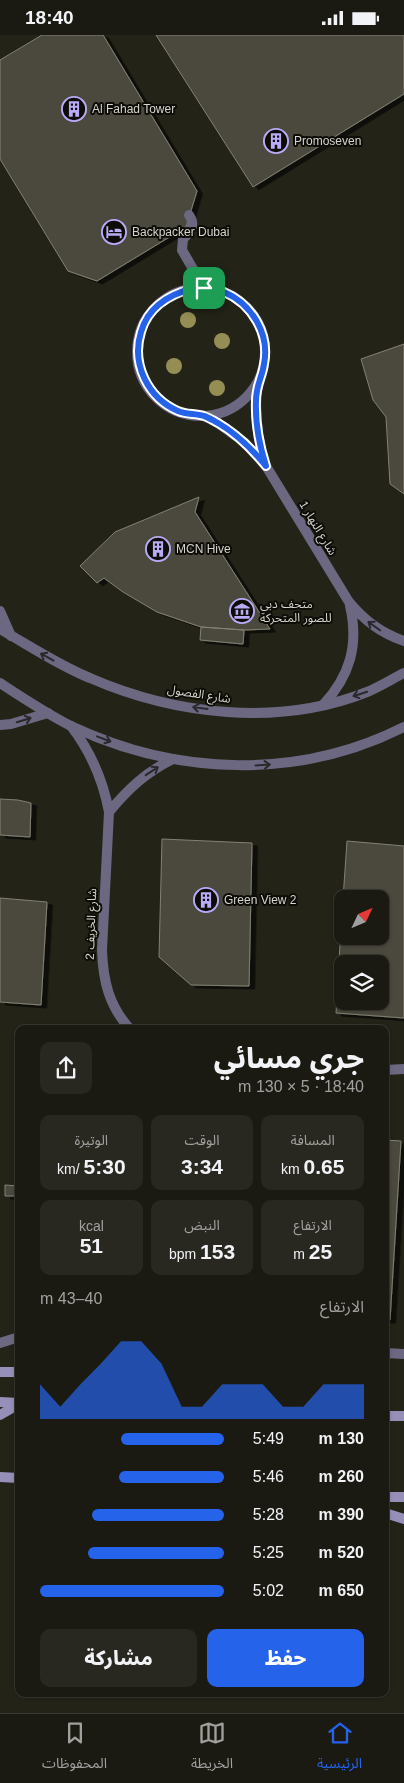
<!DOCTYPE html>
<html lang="ar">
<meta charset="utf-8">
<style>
:root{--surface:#1b1a12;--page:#282720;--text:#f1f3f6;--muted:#a0a19f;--line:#393832;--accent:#2563eb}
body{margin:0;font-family:Helvetica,"Noto Sans Arabic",sans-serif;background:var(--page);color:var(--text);direction:rtl;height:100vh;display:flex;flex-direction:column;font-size:19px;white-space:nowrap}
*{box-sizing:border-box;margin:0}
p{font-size:16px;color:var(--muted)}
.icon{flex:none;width:28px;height:28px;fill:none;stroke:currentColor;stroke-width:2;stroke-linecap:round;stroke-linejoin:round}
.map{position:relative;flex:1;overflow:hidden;direction:ltr}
.details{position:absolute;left:15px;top:990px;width:374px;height:672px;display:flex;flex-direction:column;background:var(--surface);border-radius:10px;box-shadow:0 1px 4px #0004,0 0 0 1px var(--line);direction:rtl}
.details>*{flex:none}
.needle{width:32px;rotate:46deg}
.buttons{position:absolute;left:334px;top:855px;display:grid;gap:10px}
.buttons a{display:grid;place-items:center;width:55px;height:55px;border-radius:10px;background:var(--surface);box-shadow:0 1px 4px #0004,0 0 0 1px var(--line);font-size:25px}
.pin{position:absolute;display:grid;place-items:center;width:42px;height:42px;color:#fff;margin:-21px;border-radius:10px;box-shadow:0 2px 8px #0006}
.round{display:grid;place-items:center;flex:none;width:52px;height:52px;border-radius:10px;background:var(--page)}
.head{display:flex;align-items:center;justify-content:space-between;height:85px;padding:0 25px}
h1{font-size:28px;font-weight:800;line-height:38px}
.stats{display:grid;grid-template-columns:repeat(3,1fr);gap:8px;height:85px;padding:5px 25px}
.stats div{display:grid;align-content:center;border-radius:10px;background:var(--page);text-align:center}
.stats b{font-size:21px;font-weight:800}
.stats small{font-size:14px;font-weight:400}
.stats p{font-size:14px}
.chart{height:140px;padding:10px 25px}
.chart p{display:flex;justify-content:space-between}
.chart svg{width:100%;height:90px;margin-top:5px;fill:var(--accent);opacity:.7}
.button{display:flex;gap:10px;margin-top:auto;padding:10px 25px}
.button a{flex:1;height:58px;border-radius:10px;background:var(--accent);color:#fff;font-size:20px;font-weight:800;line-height:58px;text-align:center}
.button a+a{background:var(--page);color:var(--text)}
ul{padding:0 25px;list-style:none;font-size:16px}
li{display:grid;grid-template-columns:80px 60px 1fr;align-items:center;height:38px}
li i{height:12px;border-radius:6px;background:var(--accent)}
.status{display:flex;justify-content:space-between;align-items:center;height:35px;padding:0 25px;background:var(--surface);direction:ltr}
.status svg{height:14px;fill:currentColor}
.tabs{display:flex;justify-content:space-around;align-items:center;height:70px;border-top:1px solid var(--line);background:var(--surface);font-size:14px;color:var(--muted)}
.tabs a{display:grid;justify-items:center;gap:2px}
.tabs .selected{color:var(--accent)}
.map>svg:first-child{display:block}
.building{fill:#4c4a3e;stroke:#828173;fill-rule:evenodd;filter:url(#shadow)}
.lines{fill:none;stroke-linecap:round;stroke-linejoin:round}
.service{stroke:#6c6881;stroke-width:10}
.minor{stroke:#6c6881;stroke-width:10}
.tertiary{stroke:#6c6881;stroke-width:10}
.secondary{stroke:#968fb8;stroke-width:10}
.tree{fill:#958e54}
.oneway{stroke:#2a282c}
.route-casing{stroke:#fff;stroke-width:10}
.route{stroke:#2563eb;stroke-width:6}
.labels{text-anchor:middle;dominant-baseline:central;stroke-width:4;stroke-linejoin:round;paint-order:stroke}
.poi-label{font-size:12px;fill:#d5d4cd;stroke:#0d0c07;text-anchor:start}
.street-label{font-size:12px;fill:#d5d4cd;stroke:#0d0c07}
</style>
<div class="status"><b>18:40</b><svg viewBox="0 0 49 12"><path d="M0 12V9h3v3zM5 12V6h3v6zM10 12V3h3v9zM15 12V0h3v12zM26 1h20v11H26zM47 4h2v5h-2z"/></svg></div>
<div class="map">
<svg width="404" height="1678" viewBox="0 0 404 1678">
<defs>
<filter id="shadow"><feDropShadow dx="5.5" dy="3" stdDeviation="0" flood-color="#0009"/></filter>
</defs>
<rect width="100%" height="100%" fill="#242318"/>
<path class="building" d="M42,0H103L197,156L186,192L97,246L68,236L0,124V25Z
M156,0H404V59L253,152Z
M404,309V459L390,449L386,382L373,365L361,324Z
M199,462L195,477L270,594L244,595L201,592L157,577L123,557L104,543L97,548L80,531L115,497Z
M201,592L244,595L243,609L200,605Z
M0,764L18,765L31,768L30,802L0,800Z
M162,804L252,808L249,951L191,950L159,922Z
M347,806L404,811V983L336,978L342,875V901H380V864H343ZM342,929H380V966H342Z
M0,863L47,867L41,970L0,967Z
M385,1105L401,1106L390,1285H385Z
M5,1150L19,1151V1161H5Z"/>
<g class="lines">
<path class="service" d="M189,180C196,190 191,196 183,204L182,215L204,253
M0,576L11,601
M0,690L11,689L48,678"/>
<path class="minor" d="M137 317a64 64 0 1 1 128 0a64 64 0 1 1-128 0Z
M257,349C255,375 256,400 264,425
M204,381L218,388L244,407L266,431L349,567C365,586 381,598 404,606
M323,670C350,641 359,610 350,571
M71,691C91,717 103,745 109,777L102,915C103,946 109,971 130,994
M109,777C128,754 146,737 173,724
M385,1035L404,1034
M0,1308L19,1302
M385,1318L404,1319"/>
<path class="tertiary" d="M0,594C30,611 58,630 90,643C175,680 279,692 367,657C379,652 392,644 404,638
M0,648C23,663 47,679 71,691C177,741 299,745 404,692"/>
<path class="secondary" d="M0,1337H19
M0,1367L19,1368
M0,1380L19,1369
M385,1381H404
M0,1442L19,1443
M385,1462H404
M385,1478L404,1484"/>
</g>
<g class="tree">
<circle cx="188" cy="285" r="8"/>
<circle cx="222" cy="306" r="8"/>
<circle cx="174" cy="331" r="8"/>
<circle cx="217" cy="353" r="8"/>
</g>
<defs><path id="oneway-shaft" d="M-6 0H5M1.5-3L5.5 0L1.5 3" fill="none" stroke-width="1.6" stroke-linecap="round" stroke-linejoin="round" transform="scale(1.25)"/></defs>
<g class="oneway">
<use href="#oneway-shaft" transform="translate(374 591) rotate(-145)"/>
<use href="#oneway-shaft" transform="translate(47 622) rotate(-151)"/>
<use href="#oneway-shaft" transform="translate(360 659) rotate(162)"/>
<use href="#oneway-shaft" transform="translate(200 673) rotate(-172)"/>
<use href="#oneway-shaft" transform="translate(24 685) rotate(-17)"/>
<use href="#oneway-shaft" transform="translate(104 704) rotate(21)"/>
<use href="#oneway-shaft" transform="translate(263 730) rotate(-4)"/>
<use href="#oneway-shaft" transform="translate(152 736) rotate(-33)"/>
</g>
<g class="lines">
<defs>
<path id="route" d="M194,253C204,253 214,254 224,257C252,269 270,299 264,329C262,343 256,350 256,366C255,389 259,409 266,431C252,414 237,399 218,388C214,386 208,382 204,381C195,378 187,380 178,376C148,363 131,329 141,297C148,272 170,259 194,253Z"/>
</defs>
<use href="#route" class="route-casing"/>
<use href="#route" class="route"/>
</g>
<defs>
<symbol id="building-ring" viewBox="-11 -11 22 22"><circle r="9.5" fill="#0d0c07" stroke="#b9abf7" stroke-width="1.5"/><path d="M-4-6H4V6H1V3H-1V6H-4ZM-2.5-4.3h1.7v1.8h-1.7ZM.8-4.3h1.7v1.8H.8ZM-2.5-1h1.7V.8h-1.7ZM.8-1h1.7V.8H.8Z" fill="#b9abf7"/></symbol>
<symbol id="hotel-ring" viewBox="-11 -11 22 22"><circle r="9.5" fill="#0d0c07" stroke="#b9abf7" stroke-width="1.5"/><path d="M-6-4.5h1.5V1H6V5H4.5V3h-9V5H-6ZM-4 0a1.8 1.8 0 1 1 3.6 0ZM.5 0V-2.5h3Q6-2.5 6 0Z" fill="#b9abf7"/></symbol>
<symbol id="museum-ring" viewBox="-11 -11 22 22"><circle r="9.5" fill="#0d0c07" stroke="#b9abf7" stroke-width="1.5"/><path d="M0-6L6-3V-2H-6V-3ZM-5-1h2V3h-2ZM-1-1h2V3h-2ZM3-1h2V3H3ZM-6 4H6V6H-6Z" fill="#b9abf7"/></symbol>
</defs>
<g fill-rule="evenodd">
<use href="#building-ring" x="60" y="60" width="28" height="28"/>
<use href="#building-ring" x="262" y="92" width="28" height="28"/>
<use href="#hotel-ring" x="100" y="183" width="28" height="28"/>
<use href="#building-ring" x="144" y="500" width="28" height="28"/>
<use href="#museum-ring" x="228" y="562" width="28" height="28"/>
<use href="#building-ring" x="192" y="851" width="28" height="28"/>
</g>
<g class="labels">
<g class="poi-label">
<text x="92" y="74">Al Fahad Tower</text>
<text x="294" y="106">Promoseven</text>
<text x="132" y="197">Backpacker Dubai</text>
<text x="176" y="514">MCN Hive</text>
<text x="260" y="569">متحف دبي<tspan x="260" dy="14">للصور المتحركة</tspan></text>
<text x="224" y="865">Green View 2</text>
</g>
<g class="street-label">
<text transform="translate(318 493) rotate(59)">شارع النهار 1</text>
<text transform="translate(199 659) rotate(9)">شارع الفصول</text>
<text transform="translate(91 889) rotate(-88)">شارع الخريف 2</text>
</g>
</g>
</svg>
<div class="buttons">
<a><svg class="needle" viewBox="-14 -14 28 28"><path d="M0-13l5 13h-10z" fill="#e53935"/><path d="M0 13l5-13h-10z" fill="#a0a19f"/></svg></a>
<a><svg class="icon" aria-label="layers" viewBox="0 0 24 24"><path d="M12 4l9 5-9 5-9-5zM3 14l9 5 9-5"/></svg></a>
</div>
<div class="pin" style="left:204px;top:253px;background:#1e9e55"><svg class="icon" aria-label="arrive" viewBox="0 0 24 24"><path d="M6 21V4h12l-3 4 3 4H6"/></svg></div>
<section class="details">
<div class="head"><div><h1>جري مسائي</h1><p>18:40 · 5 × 130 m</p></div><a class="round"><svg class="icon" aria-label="share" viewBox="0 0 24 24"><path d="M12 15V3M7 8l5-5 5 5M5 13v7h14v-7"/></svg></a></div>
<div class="stats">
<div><p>المسافة</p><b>0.65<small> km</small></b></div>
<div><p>الوقت</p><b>3:34</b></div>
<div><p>الوتيرة</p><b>5:30<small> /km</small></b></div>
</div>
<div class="stats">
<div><p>الارتفاع</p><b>25<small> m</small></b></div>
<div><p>النبض</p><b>153<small> bpm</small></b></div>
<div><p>kcal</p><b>51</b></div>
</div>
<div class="chart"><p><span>الارتفاع</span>40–43 m</p>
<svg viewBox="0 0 160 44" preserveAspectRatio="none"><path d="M0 44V27L10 38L20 27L30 17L40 6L50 6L60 17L70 38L80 38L90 27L100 27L110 27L120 38L130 38L140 27L150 27L160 27V44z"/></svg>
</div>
<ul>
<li><b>130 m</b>5:49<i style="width:56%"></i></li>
<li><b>260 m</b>5:46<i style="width:57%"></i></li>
<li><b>390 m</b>5:28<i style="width:72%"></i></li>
<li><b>520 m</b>5:25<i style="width:74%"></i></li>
<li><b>650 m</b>5:02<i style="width:100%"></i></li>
</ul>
<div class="button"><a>حفظ</a><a>مشاركة</a></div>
</section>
</div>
<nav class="tabs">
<a class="selected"><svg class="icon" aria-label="home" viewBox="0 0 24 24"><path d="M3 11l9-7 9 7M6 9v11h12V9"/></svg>الرئيسية</a>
<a><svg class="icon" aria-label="map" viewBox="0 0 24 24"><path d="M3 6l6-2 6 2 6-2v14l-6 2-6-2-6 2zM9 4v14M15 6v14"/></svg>الخريطة</a>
<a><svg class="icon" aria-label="saved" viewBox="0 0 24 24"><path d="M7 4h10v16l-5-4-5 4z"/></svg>المحفوظات</a>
</nav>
